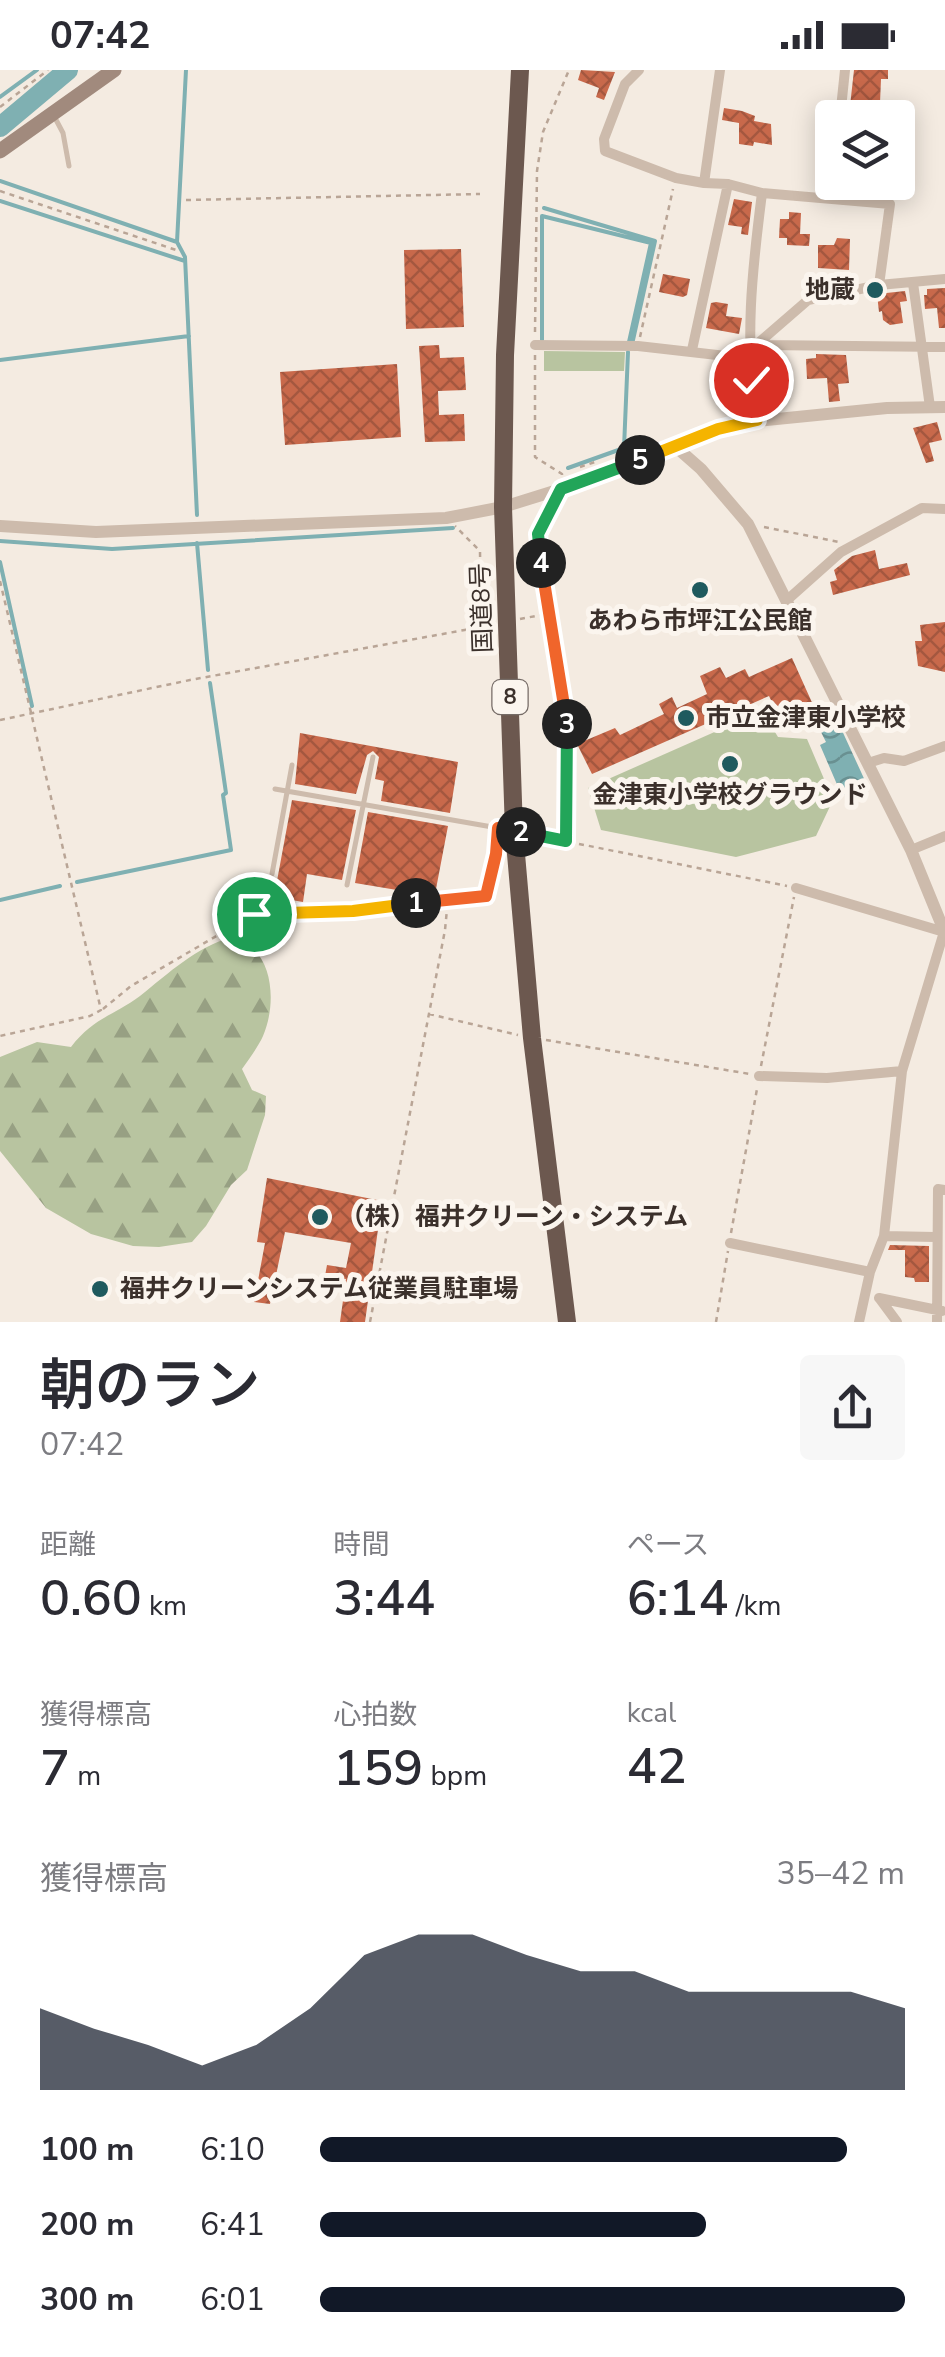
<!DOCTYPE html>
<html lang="ja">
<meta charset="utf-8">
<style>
:root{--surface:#fff;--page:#f7f7f7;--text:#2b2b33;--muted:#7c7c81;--accent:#111827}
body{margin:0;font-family:"Nunito Sans","Noto Sans JP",sans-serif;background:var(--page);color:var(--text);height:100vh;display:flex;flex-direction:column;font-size:38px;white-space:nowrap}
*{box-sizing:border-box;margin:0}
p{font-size:32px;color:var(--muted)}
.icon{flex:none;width:55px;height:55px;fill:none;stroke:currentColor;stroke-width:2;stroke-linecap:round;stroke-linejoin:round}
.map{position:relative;height:1252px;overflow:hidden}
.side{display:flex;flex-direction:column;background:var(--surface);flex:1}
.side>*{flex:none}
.controls{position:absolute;left:815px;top:30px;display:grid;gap:20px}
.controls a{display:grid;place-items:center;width:100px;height:100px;border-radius:10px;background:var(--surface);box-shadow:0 5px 25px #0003;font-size:50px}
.pin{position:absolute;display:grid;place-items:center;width:85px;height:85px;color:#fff;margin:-42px;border:5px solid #fff;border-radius:50%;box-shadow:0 2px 10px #0007}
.km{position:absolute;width:50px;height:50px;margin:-25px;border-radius:50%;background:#222;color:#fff;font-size:28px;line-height:50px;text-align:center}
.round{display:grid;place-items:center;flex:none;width:105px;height:105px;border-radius:10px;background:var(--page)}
.summary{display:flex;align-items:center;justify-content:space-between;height:170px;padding:0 40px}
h1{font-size:55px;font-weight:600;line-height:75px}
.figures{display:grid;grid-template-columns:repeat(3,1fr);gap:15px;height:170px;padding:10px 40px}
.figures div{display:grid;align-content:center}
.figures b{font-size:50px;font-weight:600}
.figures small{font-size:28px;font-weight:400}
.figures p{font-size:28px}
.chart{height:280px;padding:20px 40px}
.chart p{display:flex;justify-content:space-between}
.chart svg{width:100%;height:180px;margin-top:10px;fill:var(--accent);opacity:.7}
ul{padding:0 40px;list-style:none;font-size:32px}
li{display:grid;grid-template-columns:160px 120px 1fr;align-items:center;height:75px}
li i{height:25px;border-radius:12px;background:var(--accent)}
.status{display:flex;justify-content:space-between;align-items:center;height:70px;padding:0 50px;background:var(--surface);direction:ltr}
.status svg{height:28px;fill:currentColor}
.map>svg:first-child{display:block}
.grass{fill:#b8c4a0}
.forest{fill:url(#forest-firs)}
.water{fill:url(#water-waves)}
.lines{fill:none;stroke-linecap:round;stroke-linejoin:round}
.stream{stroke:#7fb0b2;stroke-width:4}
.river{stroke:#7fb0b2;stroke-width:20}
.building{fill:url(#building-cross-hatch)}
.path{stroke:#b9a596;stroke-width:2.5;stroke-dasharray:5 5;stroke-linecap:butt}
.service{stroke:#cdbbac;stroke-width:5}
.minor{stroke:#cdbbac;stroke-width:10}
.tertiary{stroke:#cdbbac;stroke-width:12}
.secondary{stroke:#a18a7d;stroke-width:15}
.trunk{stroke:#6c584f;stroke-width:18}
.split-1-casing{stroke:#fff;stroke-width:20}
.split-2-casing{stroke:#fff;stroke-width:20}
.split-3-casing{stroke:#fff;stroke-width:20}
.split-4-casing{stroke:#fff;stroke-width:20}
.split-5-casing{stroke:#fff;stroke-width:20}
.split-6-casing{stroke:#fff;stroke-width:20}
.split-1{stroke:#f5b400;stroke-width:12}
.split-2{stroke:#f0652b;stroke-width:12}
.split-3{stroke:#22a559;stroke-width:12}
.split-4{stroke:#f0652b;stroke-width:12}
.split-5{stroke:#22a559;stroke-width:12}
.split-6{stroke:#f5b400;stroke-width:12}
.poi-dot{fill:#1f5a5e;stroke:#fbf5ee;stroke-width:4}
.labels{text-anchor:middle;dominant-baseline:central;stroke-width:10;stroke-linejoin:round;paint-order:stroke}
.shield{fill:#fbf5ee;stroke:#756b66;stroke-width:2.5}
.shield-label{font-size:22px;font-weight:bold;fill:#3b302b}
.poi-label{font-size:25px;font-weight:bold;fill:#3b302b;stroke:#fbf5ee;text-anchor:start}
.street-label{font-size:25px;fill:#3b302b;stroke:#fbf5ee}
</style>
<div class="status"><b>07:42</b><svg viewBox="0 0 49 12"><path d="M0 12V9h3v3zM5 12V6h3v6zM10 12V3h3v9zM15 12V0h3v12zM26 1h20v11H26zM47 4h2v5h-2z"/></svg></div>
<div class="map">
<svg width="945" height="1252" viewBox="0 0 945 1252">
<defs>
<pattern id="forest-firs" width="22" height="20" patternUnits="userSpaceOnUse" patternTransform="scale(2.5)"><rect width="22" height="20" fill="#b8c4a0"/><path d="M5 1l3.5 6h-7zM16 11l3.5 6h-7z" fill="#97a083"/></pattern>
<pattern id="water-waves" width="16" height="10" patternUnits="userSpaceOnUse" patternTransform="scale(2.5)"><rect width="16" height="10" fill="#7fb0b2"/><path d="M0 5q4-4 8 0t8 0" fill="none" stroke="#699091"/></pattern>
<pattern id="building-cross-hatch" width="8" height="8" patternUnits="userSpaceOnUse" patternTransform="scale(2.5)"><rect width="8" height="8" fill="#c8694b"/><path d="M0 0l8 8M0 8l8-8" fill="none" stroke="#a4573f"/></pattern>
</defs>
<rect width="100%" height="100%" fill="#f4ebe1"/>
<path class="grass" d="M544,281L625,282L624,301H544Z
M762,641L778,667L807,669L833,730L816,766L736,787L601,760L588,718Z"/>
<path class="forest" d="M232,867C273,877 278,931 263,966C258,977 249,989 242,999L252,1020L266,1026L265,1045L247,1100L231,1115L206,1156L192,1172L159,1177L133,1176L91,1164L46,1138L0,1081V987L37,972L71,977C93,948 113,946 140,926C169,903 196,877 232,867Z"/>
<path class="water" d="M839,654L867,715L842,726L820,675L826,672L821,662Z"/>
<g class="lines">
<path class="stream" d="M0,27L37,0
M0,111L177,172L186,0
M0,131L185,191
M544,138L655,171L633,270
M177,172L185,187L197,445
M542,270V146L651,173L629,272
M0,290L189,266
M568,398L624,378L628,282
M0,471L112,479L453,458
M197,473L208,600
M0,492L32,636
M77,812L231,780L223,725L226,723L210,613
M0,830L60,816"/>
<path class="river" d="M0,57L68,0"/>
</g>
<path class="building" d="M581,0L615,2L604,30L596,27L599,18L578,10Z
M854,0H888V9H881L880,33L892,34V45L856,44V36H850Z
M724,38L742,41L755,46L754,51L771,54L772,75L754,72L753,76L739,74V53L722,50Z
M734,129L752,132L748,165L741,164L742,157L728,155Z
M789,142L801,143L800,164H810L809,176L787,175V168H779L780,149H789Z
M837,168L850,169L849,200L818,198V175H834Z
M461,179L464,257L406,259L404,180Z
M663,204L690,209L687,225L683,227L659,222Z
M945,218V258H939L937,238L925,239L924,225H927V219Z
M905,221L907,231L900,232L903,253L890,255L883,250L882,241L879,242L877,224Z
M716,232L728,234L726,246L742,248L739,264L706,258L711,233Z
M439,275L440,288L464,287L466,320L438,321L439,345L464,344L465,371L425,372L419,276Z
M816,284L846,285L849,313L838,314L840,331L829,332L827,308L807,309L806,289L816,288Z
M397,294L401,367L285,375L280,302Z
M937,352L942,370L929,373L934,391L926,393L913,358Z
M875,480L879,499L907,493L910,505L833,525L830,512L837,510L834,500L852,486Z
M945,552V602L918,596L915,571H922L920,555Z
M792,588L814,637L781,651L769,626L592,704L577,674L615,658L620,665L664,644L659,634L672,627L677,638L707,624L700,606L720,597L726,608L745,599L749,607Z
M300,663L458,692L450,743L381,731L384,711L375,709L379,687L373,681L367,685L356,724L295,714Z
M292,730L356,740L342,810L307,804L303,832L274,827Z
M368,742L448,756L436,819L422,820L421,824L355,813Z
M267,1108L382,1131L365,1252H340L346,1209L325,1206L327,1195L346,1198L351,1173L285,1162L270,1234L254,1232L265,1173L257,1172Z
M890,1175L929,1176V1212H915L914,1208L905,1207V1180H888Z"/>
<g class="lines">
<path class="path" d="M0,37L48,0
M0,121L179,181
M186,130L480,124
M535,262L537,101L543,62L569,0
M640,267L673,119
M535,285V387L562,404V408
M580,397L598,391
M553,434L537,464L568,661L566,769
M764,457L839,472
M0,511L101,940L90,946L0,966
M520,549L546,544
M0,650L190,610L481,557L480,481L455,456
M530,764L787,816
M103,939L131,916L254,844L353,841L446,829
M429,944L518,965
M546,970L750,1004
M761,996L794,827
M731,1163L757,1019
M370,1252L445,860L448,829L486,826L497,767
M716,1252L728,1181"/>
<path class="service" d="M54,46L63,63L69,96
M275,719L498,758
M272,804L292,695
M347,815L373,687"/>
<path class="minor" d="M639,0L625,14L604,69L605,81L676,108L704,113
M720,0L704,113L728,114L762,123L890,134L879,215
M840,48L845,0
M913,213L930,337
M535,275L638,276L726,286L756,275L808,230L879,215L945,209
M756,275L945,277
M692,280L728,114
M757,351C744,273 752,201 762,123
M786,531L841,482L922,438L945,439
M868,693L884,688L904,691L945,676
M911,780L945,766
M796,818L944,862L902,1001L884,1166L870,1202L859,1252
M759,1006L827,1008L902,1001
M884,1166L935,1167
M730,1173L870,1202
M879,1228L942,1241
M880,1229L897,1252
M937,1252L938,1119L945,1120"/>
<path class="tertiary" d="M676,377L701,399L748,454L911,780L945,863
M0,456L96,462L446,448L503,437L561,419L718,359L757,351L887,338L945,337"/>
<path class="secondary" d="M0,81L114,0"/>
<path class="trunk" d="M520,0L505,285L503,437L514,761L532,968L567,1252"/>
</g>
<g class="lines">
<defs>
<path id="split-1" d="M254,844L353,841L416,833"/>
<path id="split-2" d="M416,833L486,826L496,784L498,758L521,762"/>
<path id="split-3" d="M521,762L566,771L567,654"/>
<path id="split-4" d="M541,493L567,654"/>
<path id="split-5" d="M541,493L538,464L561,419L640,390"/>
<path id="split-6" d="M640,390L718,359L757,350L751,310"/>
</defs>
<use href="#split-1" class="split-1-casing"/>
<use href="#split-2" class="split-2-casing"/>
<use href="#split-3" class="split-3-casing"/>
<use href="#split-4" class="split-4-casing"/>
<use href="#split-5" class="split-5-casing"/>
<use href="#split-6" class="split-6-casing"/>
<use href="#split-1" class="split-1"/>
<use href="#split-2" class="split-2"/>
<use href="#split-3" class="split-3"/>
<use href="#split-4" class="split-4"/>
<use href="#split-5" class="split-5"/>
<use href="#split-6" class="split-6"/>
</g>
<g class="poi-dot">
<circle cx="875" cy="220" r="10"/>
<circle cx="700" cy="520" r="10"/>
<circle cx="686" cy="648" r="10"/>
<circle cx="730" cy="694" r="10"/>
<circle cx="320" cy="1147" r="10"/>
<circle cx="100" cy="1219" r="10"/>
</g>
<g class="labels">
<rect class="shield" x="492.5" y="610" width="35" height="34" rx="8"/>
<g class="shield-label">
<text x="510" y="627">8</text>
</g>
<g class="poi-label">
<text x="855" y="220" text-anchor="end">地蔵</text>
<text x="700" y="551" text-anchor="middle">あわら市坪江公民館</text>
<text x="706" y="648">市立金津東小学校</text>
<text x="730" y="725" text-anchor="middle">金津東小学校グラウンド</text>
<text x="340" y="1147">（株）福井クリーン・システム</text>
<text x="120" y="1219">福井クリーンシステム従業員駐車場</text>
</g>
<g class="street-label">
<text transform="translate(482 538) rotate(-92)">国道8号</text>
</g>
</g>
</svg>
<div class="controls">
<a><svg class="icon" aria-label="layers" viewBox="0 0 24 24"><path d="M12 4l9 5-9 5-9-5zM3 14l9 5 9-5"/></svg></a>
</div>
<div class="pin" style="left:254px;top:844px;background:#1e9e55"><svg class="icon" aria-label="arrive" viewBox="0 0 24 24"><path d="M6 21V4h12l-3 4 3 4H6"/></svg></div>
<div class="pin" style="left:751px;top:310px;background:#d93025"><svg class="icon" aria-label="check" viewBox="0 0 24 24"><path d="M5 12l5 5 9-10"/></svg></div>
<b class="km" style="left:416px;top:833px">1</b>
<b class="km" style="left:521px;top:762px">2</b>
<b class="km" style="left:567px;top:654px">3</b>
<b class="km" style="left:541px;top:493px">4</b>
<b class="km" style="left:640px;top:390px">5</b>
</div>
<section class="side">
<div class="summary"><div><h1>朝のラン</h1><p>07:42</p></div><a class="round"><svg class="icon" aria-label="share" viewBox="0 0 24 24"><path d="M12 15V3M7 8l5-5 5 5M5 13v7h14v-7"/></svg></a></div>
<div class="figures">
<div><p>距離</p><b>0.60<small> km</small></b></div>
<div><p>時間</p><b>3:44</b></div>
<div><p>ペース</p><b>6:14<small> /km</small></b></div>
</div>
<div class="figures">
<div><p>獲得標高</p><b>7<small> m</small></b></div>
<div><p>心拍数</p><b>159<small> bpm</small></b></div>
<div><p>kcal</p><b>42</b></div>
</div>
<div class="chart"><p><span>獲得標高</span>35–42 m</p>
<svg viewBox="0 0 160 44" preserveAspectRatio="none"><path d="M0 44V24L10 29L20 33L30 38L40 33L50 24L60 11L70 6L80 6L90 11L100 15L110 15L120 20L130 20L140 20L150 20L160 24V44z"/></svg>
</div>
<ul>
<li><b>100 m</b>6:10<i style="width:90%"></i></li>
<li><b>200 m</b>6:41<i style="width:66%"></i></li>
<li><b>300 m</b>6:01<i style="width:100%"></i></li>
</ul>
</section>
